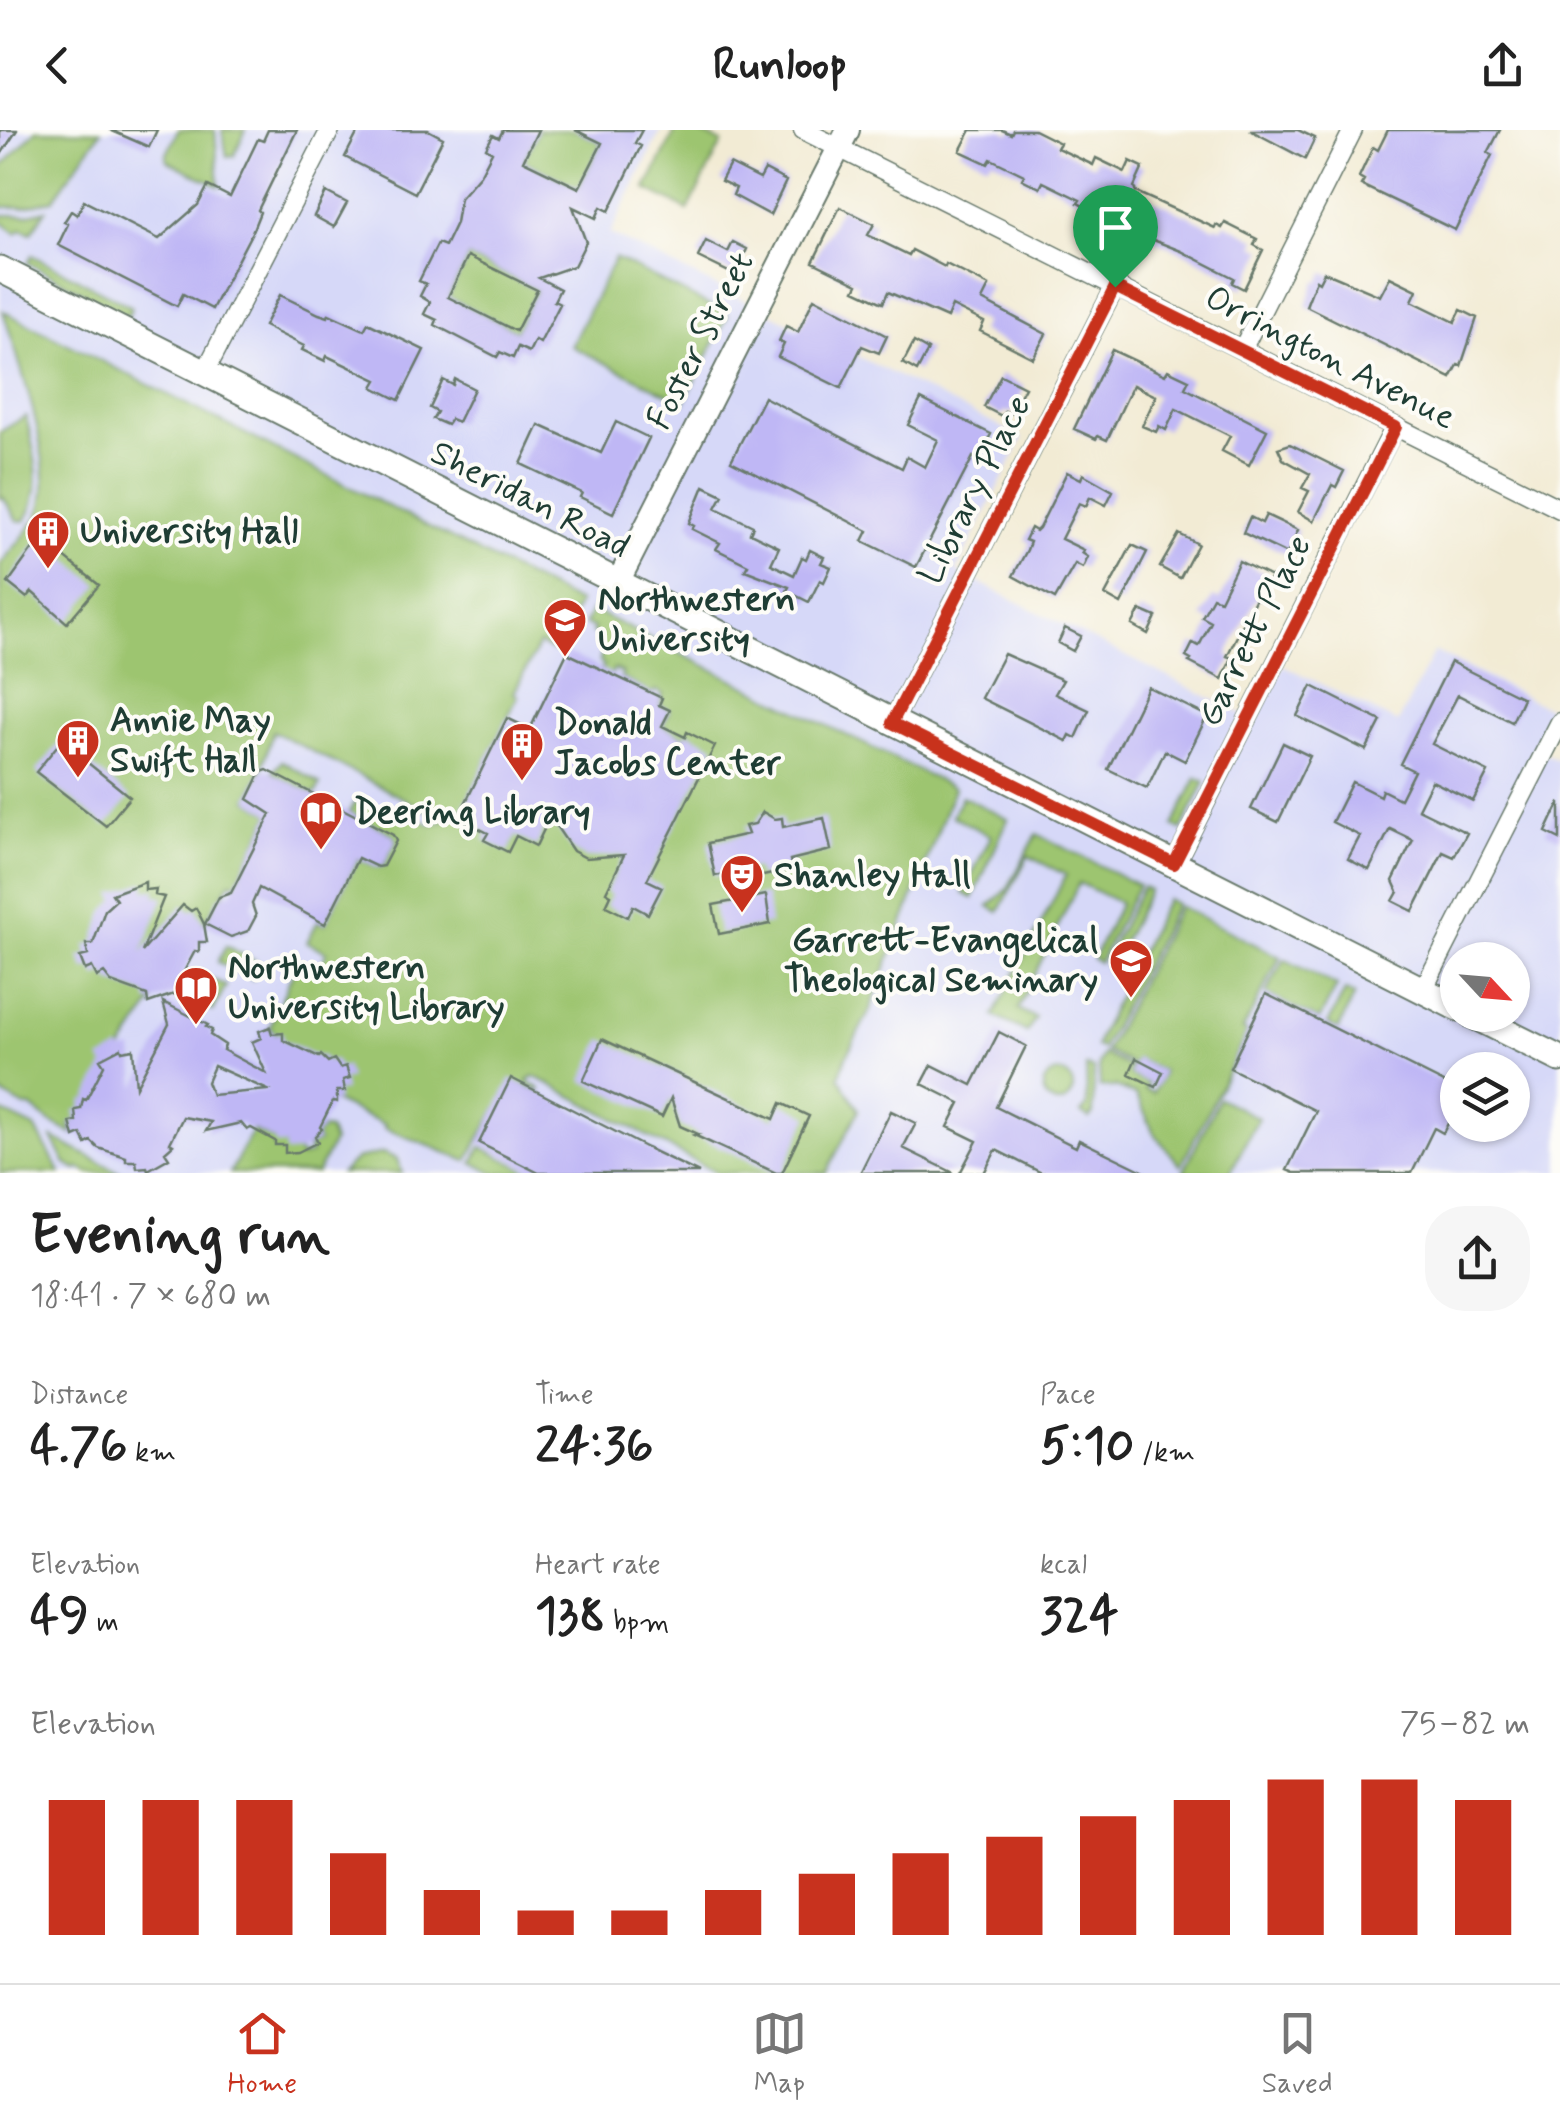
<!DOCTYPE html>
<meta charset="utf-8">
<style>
:root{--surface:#fff;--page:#f6f6f6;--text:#222;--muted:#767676;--line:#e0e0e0;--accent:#c8321e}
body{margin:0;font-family:Mynerve,sans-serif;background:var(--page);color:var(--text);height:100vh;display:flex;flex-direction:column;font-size:38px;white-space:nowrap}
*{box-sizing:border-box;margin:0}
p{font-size:32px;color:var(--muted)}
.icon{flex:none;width:55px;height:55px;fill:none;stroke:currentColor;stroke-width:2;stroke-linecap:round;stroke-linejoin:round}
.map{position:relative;height:1043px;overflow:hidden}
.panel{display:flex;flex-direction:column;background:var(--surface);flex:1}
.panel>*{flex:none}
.needle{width:65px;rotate:116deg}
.buttons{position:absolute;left:1440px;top:812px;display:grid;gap:20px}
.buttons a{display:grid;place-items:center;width:90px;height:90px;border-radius:50%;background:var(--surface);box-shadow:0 2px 8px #0004;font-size:50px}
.pin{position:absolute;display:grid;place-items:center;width:85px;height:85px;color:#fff;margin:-102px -42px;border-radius:50% 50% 50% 0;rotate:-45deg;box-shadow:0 0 10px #0007}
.pin .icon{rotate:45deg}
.round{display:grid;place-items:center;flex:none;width:105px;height:105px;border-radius:40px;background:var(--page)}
.summary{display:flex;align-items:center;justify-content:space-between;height:170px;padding:0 30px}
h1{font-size:55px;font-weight:800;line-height:75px}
.metrics{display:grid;grid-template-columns:repeat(3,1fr);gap:15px;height:170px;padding:10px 30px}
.metrics div{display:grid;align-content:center}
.metrics b{font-size:50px;font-weight:800}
.metrics small{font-size:28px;font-weight:400}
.metrics p{font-size:28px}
.chart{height:280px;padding:20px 30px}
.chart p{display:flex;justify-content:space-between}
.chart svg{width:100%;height:180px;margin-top:10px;stroke:var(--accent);stroke-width:6}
header{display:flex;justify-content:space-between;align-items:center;height:130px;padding:0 30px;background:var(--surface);font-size:45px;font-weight:800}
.tabs{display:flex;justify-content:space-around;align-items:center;height:140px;border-top:2px solid var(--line);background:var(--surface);font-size:28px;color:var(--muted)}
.tabs a{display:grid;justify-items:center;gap:5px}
.tabs .active{color:var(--accent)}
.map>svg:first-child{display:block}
.built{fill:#d6d8f8;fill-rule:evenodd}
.green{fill:#9dc570;stroke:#5e8152;stroke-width:2.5}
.building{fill:#bfb7f5;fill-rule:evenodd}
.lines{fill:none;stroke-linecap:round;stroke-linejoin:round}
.minor-casing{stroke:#697a6c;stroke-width:21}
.tertiary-casing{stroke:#697a6c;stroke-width:26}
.secondary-casing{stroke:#697a6c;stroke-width:29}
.minor{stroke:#fff;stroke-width:18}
.tertiary{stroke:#fff;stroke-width:22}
.secondary{stroke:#fff;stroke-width:25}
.route-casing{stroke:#fff;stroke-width:20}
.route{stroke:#c8321e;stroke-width:12}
.labels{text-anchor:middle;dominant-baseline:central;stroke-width:8;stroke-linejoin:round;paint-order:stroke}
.street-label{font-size:35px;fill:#1f3d34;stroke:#fdfcf7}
.poi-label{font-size:35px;font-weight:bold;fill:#1f3d34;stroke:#fdfcf7;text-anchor:start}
</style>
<header><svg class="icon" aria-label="back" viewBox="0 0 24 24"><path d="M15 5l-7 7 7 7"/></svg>Runloop<svg class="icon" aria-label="share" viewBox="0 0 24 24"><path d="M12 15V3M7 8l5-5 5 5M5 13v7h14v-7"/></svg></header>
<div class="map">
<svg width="1560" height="1043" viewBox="0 0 1560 1043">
<rect width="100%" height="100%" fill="#fdfcf7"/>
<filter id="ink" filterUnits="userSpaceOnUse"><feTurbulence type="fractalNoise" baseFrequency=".01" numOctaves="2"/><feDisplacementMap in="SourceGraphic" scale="20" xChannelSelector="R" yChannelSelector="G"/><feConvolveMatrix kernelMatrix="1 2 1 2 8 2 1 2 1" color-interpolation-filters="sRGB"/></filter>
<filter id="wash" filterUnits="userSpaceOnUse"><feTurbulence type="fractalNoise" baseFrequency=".0048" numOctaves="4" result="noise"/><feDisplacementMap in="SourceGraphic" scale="40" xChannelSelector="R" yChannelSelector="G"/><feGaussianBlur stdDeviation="2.25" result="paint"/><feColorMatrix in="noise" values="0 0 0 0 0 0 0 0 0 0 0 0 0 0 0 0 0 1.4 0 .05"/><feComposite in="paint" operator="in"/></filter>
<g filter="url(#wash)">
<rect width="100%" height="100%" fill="#f2ebd4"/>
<path class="built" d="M0,0H661L610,104L1023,308L956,441L1254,590L1283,535L1398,593L1434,521L1557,582L1538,620L1560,631V1043H0ZM1458,830H1512V885H1458ZM1458,940H1512V995H1458Z"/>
<path class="green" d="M36,0L101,1L53,70L23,77H0V39Z
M178,0H215L219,56L168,31L166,26Z
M222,0H246L234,26L227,27Z
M538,0H575L602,13L579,58L523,31Z
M676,0H695L722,13L688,80L646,59Z
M46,80L31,103L21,99L16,103L0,91V85H26Z
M32,125L132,177L128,186L28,133Z
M468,126L537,160L516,201L448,167Z
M615,128L728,185L684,272L571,216Z
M3,181L579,473L554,521L539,514L514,563L518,566L460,686L695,607L688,603L685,607L662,596L670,581L659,575L663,564L655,560L652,564L621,548L623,543L614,539L608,551L598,546L604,535L600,532L603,516L596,513L599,506L592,503L594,498L585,494L592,480L954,658L870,880L846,927L839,947L859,980L826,1043H717L534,946L528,951L540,959L539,962L523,955L497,978L467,1031L384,998L385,995L333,971L270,897L298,830L318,839L327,822L307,812L318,791L325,794L358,728L377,737L383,736L396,711L393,705L349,682L355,672L407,688L409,684L431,695L445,690L273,601L261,642L248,669L271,684L238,750L244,757L231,751L76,991L70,994L73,1004L50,992L31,977H25L0,963V435C12,419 28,403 38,385C60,342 17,227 3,181Z
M26,286C34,322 46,358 25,391L17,390L3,367L0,368V302Z
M282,631L320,654L315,665L272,643Z
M1197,648L1205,652L1181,700L1173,696Z
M962,666L1008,689L973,768L963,763L991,706L952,686Z
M1037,704L1138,755L1099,832L1093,829L1120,773L1079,753L1018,879L1035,888L1027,902L994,886L1066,745L1028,726L999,782L989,776L1007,760Z
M1142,757L1149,760L1113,832L1106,836L1105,830Z
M1167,769L1176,774L1102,919L1096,916L1103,898Z
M1179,776L1280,827L1243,900L1247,903L1181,1036L1154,1003L1136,965L1116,957H1100L1099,934L1104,924L1131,938L1129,944L1148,953L1145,960L1153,963L1163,942L1137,929L1133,935L1106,921Z
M226,816L261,834L253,849L218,832Z
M1284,829L1337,856L1319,890L1266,864Z
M212,849L226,856L213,881L200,874Z
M1345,861L1354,865L1338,900L1328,894Z
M1086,937L1094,939L1093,984L1089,988L1081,983L1087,976Z
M1043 958a15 15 0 1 1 30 0a15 15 0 1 1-30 0Z
M1219,968L1258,988L1230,1043H1183Z
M0,981L35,998L61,1043H0Z
M322,999L329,1000L333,1012L317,1043H230L253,1000L298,1020L300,1027L311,1024L308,1017L318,1012L315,1006Z
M52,1008H53L121,1043H90L79,1038L77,1040L66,1034Z
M481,1017L532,1043H496L473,1033Z
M383,1023L397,1029L402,1043H341L356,1029Z"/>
<g id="blocks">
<path class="building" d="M0,0H17L0,26Z
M110,0H157L149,17Z
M268,0H297L258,80L260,82L252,102L212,179L183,164L177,176L58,115L68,94L64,92L71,81L77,85L84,71L159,109L198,75L208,56L230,67L258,9L263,11Z
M359,0H428L443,8L415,63L345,27Z
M503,0H538L523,31L579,58L602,13L575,0H642L635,13L641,16L609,81L601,77L596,88L573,77L586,112L574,136L539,148L560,159L554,171L560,174L540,213L535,210L529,222L518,217L513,228L500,222L497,227L435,195L437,190L424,184L430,172L420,166L426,154L419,151L438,113L445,116L456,93L460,68L480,45L492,22L486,18L493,5L499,8ZM468,126L537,160L516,201L448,167Z
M971,0H1002L1011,4L1013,0H1034L1060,13L1057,18L1093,35L1096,28L1125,42L1130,31L1143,37L1134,57L1136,62L1215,98L1216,95L1222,98L1225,93L1257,109L1254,115L1263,120L1244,159L1232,153L1234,148L1181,121L1151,109L1149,113L1121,99L1122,97L1078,73L1080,70L1043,52L1040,58L1022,49L1024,45L991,29L988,34L960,21Z
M1250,0H1298L1315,8L1305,29Z
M1388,0H1500L1488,23L1492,25L1455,100L1361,55L1364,50L1359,47L1373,17L1378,20Z
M730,34L760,49L765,40L786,51L770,85L733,65L736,58L721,51Z
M326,62L347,73L334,97L314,86Z
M840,77L874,94L868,105L909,125L912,120L945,137L946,134L989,156L982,170L1046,204L1033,228L980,201L984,192L952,176L947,188L888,162L883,173L855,160L858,154L813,132Z
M706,111L728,122L733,112L747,119L735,145L698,127Z
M1324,142L1380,166L1390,147L1417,160L1412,171L1455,192L1461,180L1477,188L1461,236L1458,235L1451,248L1306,176L1316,150L1319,152Z
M280,165L319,184L328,187L329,184L364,200L368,193L424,220L399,270L373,257L377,250L327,226L325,231L302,220L304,216L264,196Z
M814,168L887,206L879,223L862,216L841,258L778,227L784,214L779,211L786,196L798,202Z
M914,212L928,220L917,241L903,233Z
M1112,220L1165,245L1168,240L1189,250L1185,258L1267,300L1249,335L1222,321L1230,306L1176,279L1166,300L1159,296L1156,302L1142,296L1156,266L1133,255L1107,310L1098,306L1096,309L1074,299Z
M1001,245L1025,257L1010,284L1005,281L1002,286L984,277Z
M455,249L474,259L458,292L451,289L447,295L433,289L437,282L430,278L443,250L453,255Z
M764,267L902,338L907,327L925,337L938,310L908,295L921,269L991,304L978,330L973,327L916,437L863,411L868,401L731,331Z
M616,292L649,308L613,383L580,367L582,363L521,334L539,295L601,323Z
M1290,314L1344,341L1336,357L1332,355L1314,391L1298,382L1309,361L1302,358L1310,344L1283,329L1278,318Z
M1067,342L1081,349L1083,344L1113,361L1106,375L1090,367L1086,376L1079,373L1061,409L1084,420L1082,423L1088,427L1083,438L1075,434L1055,469L1013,446L1027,420L1030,412L1025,410L1031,398L1036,401L1039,398Z
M704,356L723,365L716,378L753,396L750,403L779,417L771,434L794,445L802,427L806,429L810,420L824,427L821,433L831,437L824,452L820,450L809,472L787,461L789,457L745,440L748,435L716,419L720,413L692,399L694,396L689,393Z
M1266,385L1298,400L1287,424L1243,403L1250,387L1262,393Z
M44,403L62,418L58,422L99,455L67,493L32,462L27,468L8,453Z
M1179,404L1198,414L1180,448L1160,437Z
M1132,415L1147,422L1121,474L1105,465Z
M1239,431L1271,447L1260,470L1256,468L1227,526L1232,528L1222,549L1189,532L1191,530L1186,527L1193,513L1199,516L1211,492L1202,487L1213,467L1220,470Z
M1140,480L1156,487L1148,504L1132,495Z
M1065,498L1081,506L1073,521L1058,513Z
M567,523L662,568L659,575L670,580L662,596L685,607L687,602L715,616L647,750L662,757L648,784L633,776L628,787L606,776L611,765L606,762L624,725L586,728L573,721L550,687L536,716L516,706L508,722L484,710L488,703L458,688L507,588L530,599Z
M1004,524L1063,550L1055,564L1089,580L1076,608L1070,605L1067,611L981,568Z
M1451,532L1523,568L1512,592L1458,565L1432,614L1488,642L1473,671L1432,651L1418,679L1467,703L1454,727L1443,722L1413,781L1393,771L1398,762L1393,751L1413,710L1390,699L1369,740L1348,729L1360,706L1332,692L1352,652L1380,666L1382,660L1400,669L1414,641L1400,634Z
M1312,556L1381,591L1366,620L1297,586Z
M1148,557L1207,586L1185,631L1165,621L1147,658L1108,639Z
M61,611L130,667L106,696L36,642Z
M1283,613L1310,626L1278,692L1251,679Z
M267,640L393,705L396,711L383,736L377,737L358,728L325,794L259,758L252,774L256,786L248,801L231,807L205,794L219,767L231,763L271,684L248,669L261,642Z
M1560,672V709L1546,702Z
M763,682L775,689L782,688L783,697L824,688L831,720L790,730L792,740L758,747L756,738L715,746L708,713L748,704L745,696L755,694Z
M145,752V760L156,759L155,765L164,767L142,822L183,775L191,781L196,778L204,794L207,812H199V822L195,821L181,847L184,849L176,855L180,862L148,873L147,865L111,852L104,843L97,847L92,837L85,840L80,827L88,825L86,814H93L105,780L116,770L112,764Z
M766,765L770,794L719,804L713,775Z
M1266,864L1458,960V974L1443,1003L1434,998L1412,1043H1294L1287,1040L1316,981L1230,938Z
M163,872L208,895L206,897L212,900L210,905L225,915L223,920L266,943L252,912L261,908L259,901L270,897L272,904L283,903V910L319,927L321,925L328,932L334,929L340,938L346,936L350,948L343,950L345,961H337V972L333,971L320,997L322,999L315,1006L318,1012L298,1022L285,1023V1015H275V1011L251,998L247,1000L241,993L206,1001L211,992L183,987L170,1013L173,1015L165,1022L169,1028L148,1040L147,1037L137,1038L136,1031H126V1027L98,1018L91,1011L86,1014L81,1004L74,1007L70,992L76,991L75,980L81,979L83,969L86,970L104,935L100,929L121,918L122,921L133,919L136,957L169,894ZM214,936L268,960L212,965L207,952Z
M999,902L1026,916L996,977L1076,1017L1079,1010L1147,1043H1042L996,1020L984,1043H960L977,1011L948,997L960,973L922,954L932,935L972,955Z
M602,909L774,989L781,973L809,986L782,1043H776L694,1005L698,1004L680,996L671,968L662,987L583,951Z
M1136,928L1163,942L1156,957L1129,944Z
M511,948L647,1018L699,1043H539L479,1013Z
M891,981L916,993L903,1018L954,1043H860Z"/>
</g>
</g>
<g filter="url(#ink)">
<use href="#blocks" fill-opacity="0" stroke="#697a6c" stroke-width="2.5"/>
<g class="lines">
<defs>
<path id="minor" d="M803,0L1560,379
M1242,220L1353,0
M204,244L330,0
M892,593L1115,157
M1174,735L1395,297
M1423,860L1560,592"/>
<path id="tertiary" d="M617,454L848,0"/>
<path id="secondary" d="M0,139L1458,878
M1472,885L1560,929"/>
</defs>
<use href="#minor" class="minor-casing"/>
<use href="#tertiary" class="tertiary-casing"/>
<use href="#secondary" class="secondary-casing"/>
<use href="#minor" class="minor"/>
<use href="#tertiary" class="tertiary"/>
<use href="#secondary" class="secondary"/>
</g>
</g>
<g class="lines" filter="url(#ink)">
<defs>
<path id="route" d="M1115,157L1396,297L1174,734L892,593Z"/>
</defs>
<use href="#route" class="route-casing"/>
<use href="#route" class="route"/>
</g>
<defs>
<symbol id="building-pin" viewBox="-11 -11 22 30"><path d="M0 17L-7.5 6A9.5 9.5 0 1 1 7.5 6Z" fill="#c8321e" stroke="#fdfcf7"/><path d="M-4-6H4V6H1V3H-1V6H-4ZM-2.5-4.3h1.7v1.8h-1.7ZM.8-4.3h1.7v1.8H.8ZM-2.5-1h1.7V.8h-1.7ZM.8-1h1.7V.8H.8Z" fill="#fff"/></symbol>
<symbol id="university-pin" viewBox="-11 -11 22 30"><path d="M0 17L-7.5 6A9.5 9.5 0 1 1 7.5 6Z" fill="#c8321e" stroke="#fdfcf7"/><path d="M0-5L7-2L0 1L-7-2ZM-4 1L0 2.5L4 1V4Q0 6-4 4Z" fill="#fff"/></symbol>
<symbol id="library-pin" viewBox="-11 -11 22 30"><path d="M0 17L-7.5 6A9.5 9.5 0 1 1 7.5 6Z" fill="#c8321e" stroke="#fdfcf7"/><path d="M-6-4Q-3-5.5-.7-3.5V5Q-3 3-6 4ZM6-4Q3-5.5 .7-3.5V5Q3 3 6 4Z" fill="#fff"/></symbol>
<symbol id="theatre-pin" viewBox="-11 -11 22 30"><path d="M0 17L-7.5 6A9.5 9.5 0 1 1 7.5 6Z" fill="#c8321e" stroke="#fdfcf7"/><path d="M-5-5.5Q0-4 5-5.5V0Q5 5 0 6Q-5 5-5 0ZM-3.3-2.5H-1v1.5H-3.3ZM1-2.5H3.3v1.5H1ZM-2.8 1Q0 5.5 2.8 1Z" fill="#fff"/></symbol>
</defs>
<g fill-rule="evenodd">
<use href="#building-pin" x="23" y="377" width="50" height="68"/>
<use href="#university-pin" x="540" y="465" width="50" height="68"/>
<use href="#building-pin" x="53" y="586" width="50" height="68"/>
<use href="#building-pin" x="497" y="589" width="50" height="68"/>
<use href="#library-pin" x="296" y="658" width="50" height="68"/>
<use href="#theatre-pin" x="717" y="721" width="50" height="68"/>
<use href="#university-pin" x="1106" y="806" width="50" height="68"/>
<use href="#library-pin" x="171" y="833" width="50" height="68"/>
</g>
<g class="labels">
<g class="street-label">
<text transform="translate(701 211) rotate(-63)">Foster Street</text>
<text transform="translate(1330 228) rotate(27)">Orrington Avenue</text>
<text transform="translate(975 360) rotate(-63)">Library Place</text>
<text transform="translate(530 370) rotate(27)">Sheridan Road</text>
<text transform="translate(1255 501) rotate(-63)">Garrett Place</text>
</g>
<g class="poi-label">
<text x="80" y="402">University Hall</text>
<text x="598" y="470">Northwestern<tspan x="598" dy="40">University</tspan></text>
<text x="110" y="591">Annie May<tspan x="110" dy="40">Swift Hall</tspan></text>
<text x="554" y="594">Donald<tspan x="554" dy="40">Jacobs Center</tspan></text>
<text x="354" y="683">Deering Library</text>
<text x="774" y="746">Shanley Hall</text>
<text x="1098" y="811" text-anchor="end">Garrett-Evangelical<tspan x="1098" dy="40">Theological Seminary</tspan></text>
<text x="228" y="838">Northwestern<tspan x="228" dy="40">University Library</tspan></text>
</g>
</g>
</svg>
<div class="buttons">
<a><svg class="needle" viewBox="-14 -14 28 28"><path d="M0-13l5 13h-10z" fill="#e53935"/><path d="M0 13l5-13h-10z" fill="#767676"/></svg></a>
<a><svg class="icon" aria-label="layers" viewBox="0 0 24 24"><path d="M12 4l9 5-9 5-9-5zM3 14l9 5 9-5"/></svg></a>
</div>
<div class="pin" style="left:1115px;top:157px;background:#1e9e55"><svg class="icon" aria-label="arrive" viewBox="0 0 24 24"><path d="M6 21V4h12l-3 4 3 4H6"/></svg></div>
</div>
<section class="panel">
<div class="summary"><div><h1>Evening run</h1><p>18:41 · 7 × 680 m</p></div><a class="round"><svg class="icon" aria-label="share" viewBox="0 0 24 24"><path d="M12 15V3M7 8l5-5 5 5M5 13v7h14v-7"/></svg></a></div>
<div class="metrics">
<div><p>Distance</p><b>4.76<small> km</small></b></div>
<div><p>Time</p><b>24:36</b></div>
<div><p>Pace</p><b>5:10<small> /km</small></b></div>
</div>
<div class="metrics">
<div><p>Elevation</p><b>49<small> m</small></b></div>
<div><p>Heart rate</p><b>138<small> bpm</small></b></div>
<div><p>kcal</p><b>324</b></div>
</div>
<div class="chart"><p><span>Elevation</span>75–82 m</p>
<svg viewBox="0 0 160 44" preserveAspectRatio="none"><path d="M5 44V11M15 44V11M25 44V11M35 44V24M45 44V33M55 44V38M65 44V38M75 44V33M85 44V29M95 44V24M105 44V20M115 44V15M125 44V11M135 44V6M145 44V6M155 44V11"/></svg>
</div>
</section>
<nav class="tabs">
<a class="active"><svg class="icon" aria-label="home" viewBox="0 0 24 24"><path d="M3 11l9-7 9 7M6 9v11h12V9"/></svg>Home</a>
<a><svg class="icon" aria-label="map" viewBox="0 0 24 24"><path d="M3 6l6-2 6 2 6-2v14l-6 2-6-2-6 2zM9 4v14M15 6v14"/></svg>Map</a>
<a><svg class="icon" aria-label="saved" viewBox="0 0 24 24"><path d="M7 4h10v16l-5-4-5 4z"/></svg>Saved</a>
</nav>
